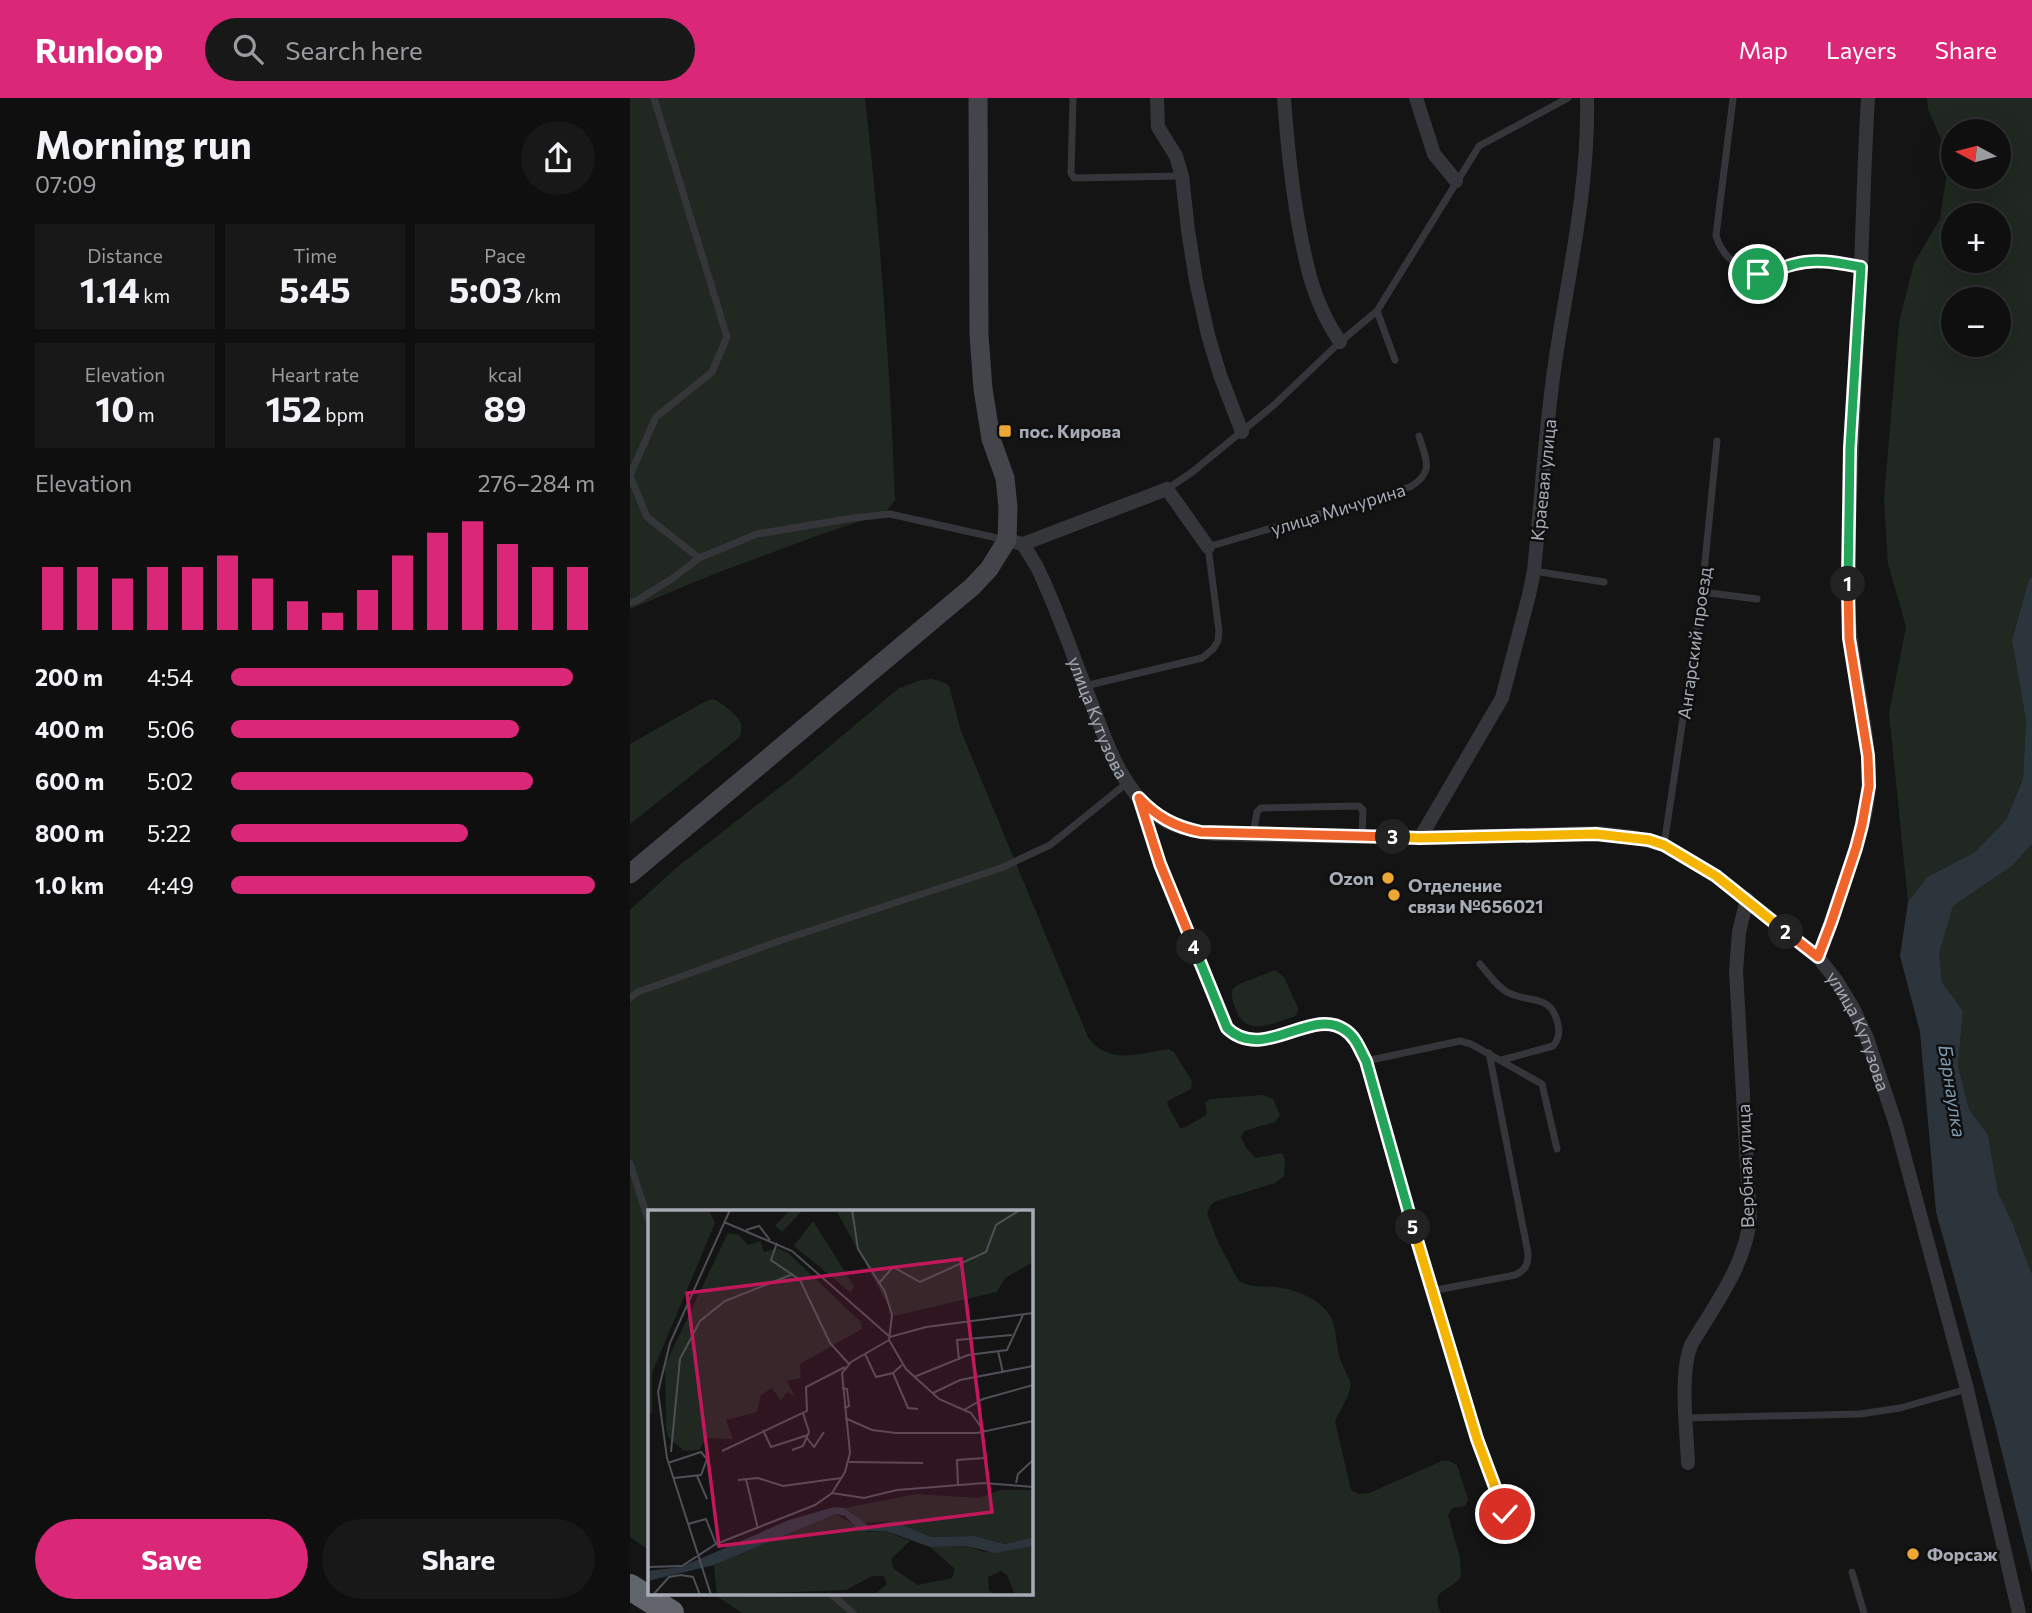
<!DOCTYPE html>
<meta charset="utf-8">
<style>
:root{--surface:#0f0f10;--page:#181819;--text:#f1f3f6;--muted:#9b9c9f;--line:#2f2f30;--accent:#db2777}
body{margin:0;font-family:Commissioner,sans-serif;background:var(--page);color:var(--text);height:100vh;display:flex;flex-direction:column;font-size:26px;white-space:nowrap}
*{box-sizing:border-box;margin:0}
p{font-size:23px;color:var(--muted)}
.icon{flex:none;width:38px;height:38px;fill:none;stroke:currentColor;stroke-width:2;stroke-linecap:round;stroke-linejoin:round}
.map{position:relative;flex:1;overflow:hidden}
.panel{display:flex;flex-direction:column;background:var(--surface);width:630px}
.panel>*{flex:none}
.needle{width:46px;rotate:277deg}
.controls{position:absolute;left:1311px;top:21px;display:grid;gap:14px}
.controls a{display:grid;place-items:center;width:70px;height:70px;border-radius:50%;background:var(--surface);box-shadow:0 7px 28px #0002,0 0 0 2px var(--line);font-size:35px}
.pin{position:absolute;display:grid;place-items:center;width:60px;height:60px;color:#fff;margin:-30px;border:4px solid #fff;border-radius:50%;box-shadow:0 2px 7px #0007}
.km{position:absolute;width:35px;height:35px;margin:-18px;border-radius:50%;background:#222;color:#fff;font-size:19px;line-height:35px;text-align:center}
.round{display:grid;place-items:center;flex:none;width:74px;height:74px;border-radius:37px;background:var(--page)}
.summary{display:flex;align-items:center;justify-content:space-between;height:119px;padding:0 35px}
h1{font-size:38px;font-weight:700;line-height:52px}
.stats{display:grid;grid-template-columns:repeat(3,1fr);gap:10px;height:119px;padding:7px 35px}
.stats div{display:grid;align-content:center;border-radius:0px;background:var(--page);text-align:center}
.stats b{font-size:35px;font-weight:700}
.stats small{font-size:19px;font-weight:400}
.stats p{font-size:19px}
.chart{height:196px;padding:14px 35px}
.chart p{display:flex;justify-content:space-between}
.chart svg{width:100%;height:126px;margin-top:7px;stroke:var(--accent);stroke-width:6}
.action{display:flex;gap:14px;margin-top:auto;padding:14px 35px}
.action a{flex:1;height:80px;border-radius:42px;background:var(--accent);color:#fff;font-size:28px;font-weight:700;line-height:80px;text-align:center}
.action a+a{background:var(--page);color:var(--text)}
ul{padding:0 35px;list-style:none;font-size:23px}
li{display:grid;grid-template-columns:112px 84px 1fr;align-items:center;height:52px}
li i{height:18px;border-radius:9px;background:var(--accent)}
header{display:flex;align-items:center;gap:42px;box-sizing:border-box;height:98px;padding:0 35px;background:var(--accent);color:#fff}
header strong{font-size:33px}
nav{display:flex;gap:38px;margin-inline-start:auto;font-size:24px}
.search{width:490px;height:63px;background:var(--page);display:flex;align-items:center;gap:18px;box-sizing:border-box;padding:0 24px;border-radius:38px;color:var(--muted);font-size:26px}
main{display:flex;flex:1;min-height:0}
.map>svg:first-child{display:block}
.green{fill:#202821;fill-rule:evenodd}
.water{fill:#2c353b}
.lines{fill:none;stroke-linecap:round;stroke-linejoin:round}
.lane{stroke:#35363a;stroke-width:7}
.street{stroke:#35363a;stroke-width:14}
.secondary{stroke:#43454a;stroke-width:19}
.highway{stroke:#61646b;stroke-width:26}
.split-1-casing{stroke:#fff;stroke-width:14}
.split-2-casing{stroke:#fff;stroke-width:14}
.split-3-casing{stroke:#fff;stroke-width:14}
.split-4-casing{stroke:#fff;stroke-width:14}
.split-5-casing{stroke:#fff;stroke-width:14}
.split-6-casing{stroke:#fff;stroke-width:14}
.split-1{stroke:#22a559;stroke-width:9}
.split-2{stroke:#f0652b;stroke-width:9}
.split-3{stroke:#f5b400;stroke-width:9}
.split-4{stroke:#f0652b;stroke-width:9}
.split-5{stroke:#22a559;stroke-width:9}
.split-6{stroke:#f5b400;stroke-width:9}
.poi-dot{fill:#eda734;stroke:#0f0f10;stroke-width:2.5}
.labels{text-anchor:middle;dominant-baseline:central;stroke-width:5;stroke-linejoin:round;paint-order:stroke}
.poi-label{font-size:18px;font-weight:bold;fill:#a6abb5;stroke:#0f0f10;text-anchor:start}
.street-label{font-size:18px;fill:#a6abb5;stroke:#0f0f10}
.water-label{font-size:19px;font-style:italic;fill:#7d9ab0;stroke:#0f0f10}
.inset-road{fill:none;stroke:#4e5055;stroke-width:2}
.view{fill:#c2185b;fill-opacity:0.15;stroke:#c2185b;stroke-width:3.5}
.inset-edge{fill:none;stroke:#a6abb5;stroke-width:3.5}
</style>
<header>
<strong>Runloop</strong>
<div class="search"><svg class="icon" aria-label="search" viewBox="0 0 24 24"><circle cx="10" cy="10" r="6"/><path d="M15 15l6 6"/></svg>Search here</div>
<nav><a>Map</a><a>Layers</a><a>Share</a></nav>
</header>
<main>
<section class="panel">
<div class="summary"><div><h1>Morning run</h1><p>07:09</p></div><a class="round"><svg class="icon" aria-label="share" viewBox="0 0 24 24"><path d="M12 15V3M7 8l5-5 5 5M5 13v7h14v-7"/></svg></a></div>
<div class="stats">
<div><p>Distance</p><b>1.14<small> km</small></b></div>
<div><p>Time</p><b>5:45</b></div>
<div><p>Pace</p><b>5:03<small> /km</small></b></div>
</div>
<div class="stats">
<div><p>Elevation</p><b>10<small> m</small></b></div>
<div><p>Heart rate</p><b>152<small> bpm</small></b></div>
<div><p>kcal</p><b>89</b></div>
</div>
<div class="chart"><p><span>Elevation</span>276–284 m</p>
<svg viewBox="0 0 160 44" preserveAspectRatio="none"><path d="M5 44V22M15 44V22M25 44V26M35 44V22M45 44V22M55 44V18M65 44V26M75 44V34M85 44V38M95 44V30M105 44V18M115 44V10M125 44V6M135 44V14M145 44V22M155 44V22"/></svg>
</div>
<ul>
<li><b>200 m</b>4:54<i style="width:94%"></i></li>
<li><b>400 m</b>5:06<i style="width:79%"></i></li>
<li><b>600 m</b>5:02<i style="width:83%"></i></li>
<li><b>800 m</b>5:22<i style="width:65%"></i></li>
<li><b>1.0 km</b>4:49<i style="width:100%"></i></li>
</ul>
<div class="action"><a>Save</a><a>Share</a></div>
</section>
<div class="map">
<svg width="1402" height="1515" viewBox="0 0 1402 1515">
<rect width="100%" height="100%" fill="#141415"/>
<path class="green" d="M0,0H235C250,133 260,268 265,402L255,415L192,436L84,476L0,511Z
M1297,0H1402V479L1399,481L1382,542L1396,623L1393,679L1376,722L1345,754L1297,779L1278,804L1259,615L1276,529L1258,466L1254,401L1269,224L1284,165L1310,121L1319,60L1298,11ZM1323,33H1368V79H1323ZM1323,117H1368V163H1323ZM1323,201H1368V247H1323Z
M302,581L315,585L319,588L331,633L458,939C477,967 509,956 538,951L544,954L562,983L561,991L538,1003L537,1006L550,1030L556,1029L576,1017L577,1014L575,1005L580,1001L633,997L643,1001L650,1017L645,1024L614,1033L611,1039L616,1050L626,1060L652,1055L655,1062L654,1078L645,1085L584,1104L581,1107L577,1115L588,1144L608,1182C618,1190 633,1188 645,1189C666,1191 695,1202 703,1224C707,1236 706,1249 710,1261C713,1270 718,1277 721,1286L717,1300L705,1323L721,1392L729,1396L739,1395L812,1363H819L827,1367L838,1401L835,1408L822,1410L818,1417L830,1460L831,1478C822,1494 798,1490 811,1515H112L84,1496H401V1114H19V1452L0,1439V812L46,770L163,679L269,590L292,582Z
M83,601C92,605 108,617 111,626C112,630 111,634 110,639L0,726V646L76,603Z
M1402,746V1176L1382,1124L1368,1094L1358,1037L1339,1011L1328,968L1333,913L1312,884L1308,855L1323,808L1382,768Z
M645,872L654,879L668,910L667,916L663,919C642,925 618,939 607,914C604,906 601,900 602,892L607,887Z"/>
<path class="water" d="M1402,479V746L1382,768L1323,808L1309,855L1312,884L1333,913L1328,968L1339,1011L1358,1037L1368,1094L1382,1124L1402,1176V1475L1364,1323L1306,1114L1290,934L1270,858L1278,804L1297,779L1345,754L1376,722L1393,680L1396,623L1382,542L1399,481Z"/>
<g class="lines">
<path class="lane" d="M443,0L441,75L444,80L552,78
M1103,1L1086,137C1088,146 1093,154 1100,161C1126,191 1146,167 1176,164C1194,162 1212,166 1231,169
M747,213L765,262
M0,377L26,319L82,274L97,239L24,0
M0,378L17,419L69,460
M537,391L561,375L644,307L710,244L747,213L849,48L938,0
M904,473L974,484
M1072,494L1127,501
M0,505L8,502L43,480L69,460L127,436L223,420L260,416L376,442
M455,588L572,560L583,551L588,543L589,533L578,449L780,389C805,374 796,362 789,338
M511,707L530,766L597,930C632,965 682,908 715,932C726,939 730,952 736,963C764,1062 791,1161 822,1259C840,1318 856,1379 885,1434
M623,736L627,714L631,710L729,708L733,712L732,738
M1034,747L1072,494L1087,343
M850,866C858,875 866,888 877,894C898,906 922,894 928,927C930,935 928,942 923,948L872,962
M0,900L8,894L149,843L371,770L420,747L497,685
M736,963L830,943L841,946L912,986L927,1051
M0,1065L19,1124
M801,1193L885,1177C896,1172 898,1166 898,1155L859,955
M1056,1320L1230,1316L1270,1310L1337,1291
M1222,1474L1234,1515
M201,1496L223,1515"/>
<g class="street">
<path d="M527,0L528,29L546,58L552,78L558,132L566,183L578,237L590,277L612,334"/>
<path d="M654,0C657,42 661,82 668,123C676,168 684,206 710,244"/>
<path d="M786,0L804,56L826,83"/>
<path id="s1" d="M377,442L393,446L407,469C429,514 444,562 463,609C477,646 491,688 524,715C541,729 562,733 584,736L790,740L966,735L1003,739L1034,747L1086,778L1188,859L1206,882L1223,910L1237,940L1266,1027L1337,1291L1389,1515"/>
<path d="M393,446L537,391L578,449"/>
<path d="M790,740L872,600L899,497L904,473C911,404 915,334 925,265C938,177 959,90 957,0"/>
<path d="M1188,859C1199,831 1208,803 1218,774C1229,741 1241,707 1239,671C1236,611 1217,553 1218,492C1219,391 1224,292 1230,191C1233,127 1234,63 1238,0"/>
<path d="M1058,1365C1057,1332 1049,1278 1061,1247C1084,1208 1115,1168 1120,1121L1106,873L1109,834L1117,801"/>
</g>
<path class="secondary" d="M0,776L342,489L359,471L377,442L378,409L375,380L361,341L353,291L349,237L348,0"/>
<path class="highway" d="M0,1489L41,1515"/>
</g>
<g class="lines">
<defs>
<path id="split-1" d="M1128,176C1141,176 1152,169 1165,166C1186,160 1209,165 1231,169L1220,350L1218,486"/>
<path id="split-2" d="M1156,834L1188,859L1201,825L1226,750L1232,727L1239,688L1238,658L1219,540L1218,486"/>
<path id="split-3" d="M763,739L790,740L966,736L1019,742L1034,747L1086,778L1156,834"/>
<path id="split-4" d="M564,849L530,766L509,700C527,719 545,729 571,734L763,739"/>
<path id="split-5" d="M564,849L597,930C633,965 682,908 715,932C726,939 730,952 736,963L783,1129"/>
<path id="split-6" d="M783,1129L847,1341L875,1416"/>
</defs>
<use href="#split-1" class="split-1-casing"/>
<use href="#split-2" class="split-2-casing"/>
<use href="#split-3" class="split-3-casing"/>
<use href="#split-4" class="split-4-casing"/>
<use href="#split-5" class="split-5-casing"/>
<use href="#split-6" class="split-6-casing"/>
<use href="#split-1" class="split-1"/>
<use href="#split-2" class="split-2"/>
<use href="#split-3" class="split-3"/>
<use href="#split-4" class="split-4"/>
<use href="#split-5" class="split-5"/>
<use href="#split-6" class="split-6"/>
</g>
<g class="poi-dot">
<rect x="368" y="326" width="14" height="14" rx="3.5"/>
<circle cx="758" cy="780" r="7"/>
<circle cx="764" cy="797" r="7"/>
<circle cx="1283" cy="1456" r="7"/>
</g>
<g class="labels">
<g class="poi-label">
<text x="389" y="333">пос. Кирова</text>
<text x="744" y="780" text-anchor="end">Ozon</text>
<text x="778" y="787">Отделение<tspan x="778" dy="21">связи №656021</tspan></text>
<text x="1297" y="1456">Форсаж</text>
</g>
<g class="street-label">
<text transform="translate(913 382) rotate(-84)">Краевая улица</text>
<text transform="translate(708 411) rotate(-17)">улица Мичурина</text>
<text transform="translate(1064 545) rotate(-82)">Ангарский проезд</text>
<text stroke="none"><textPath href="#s1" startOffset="206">улица Кутузова</textPath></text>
<text stroke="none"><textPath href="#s1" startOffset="1110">улица Кутузова</textPath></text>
<text transform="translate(1115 1068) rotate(-92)">Вербная улица</text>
</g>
<g class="water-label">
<text transform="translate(1323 993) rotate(81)">Барнаулка</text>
</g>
</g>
<g transform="translate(18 1112)">
<rect width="385" height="385" fill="#141415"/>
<path d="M0,0H61L67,13L4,163V203H0ZM142,0H155L134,22L127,16ZM188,0H385V52L357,68L349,82L246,106ZM165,11L206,76L203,83L146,36ZM80,23L91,25L100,35L112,31L116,42L130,38L140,43L213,112L214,119L152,154L153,168L139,171L147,187L139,182L133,191L124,178L113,185L109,202L78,210L85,229L59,228L51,240L36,241L20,227L18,219L17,155ZM352,280H385V327L357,334L327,326L283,327L246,311L213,313L196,298L268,284L331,288ZM188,304L219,322L238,321L262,331L243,349L246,359L270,375L304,368L307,359L282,337L319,336L336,342L385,336V385H367L359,365L353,361L340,367L341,380L347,385H226L239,374L236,366H224L198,380L69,385L66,355Z" fill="#202821"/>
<path d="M186,297L196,298L221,316L246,311L283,327L327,326L357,334L385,327V336L347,343L319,336L282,337L238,321H212L197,306L188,304L66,355L0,371V361L33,357L141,310Z" fill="#2c353b"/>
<path class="inset-road" d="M76,12L144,41L242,127L278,117L385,103M98,20L111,16L122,30M129,33L123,50L152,70L182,133L201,154M232,72L245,57L272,72L338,42L348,15L372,0M241,130L258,159L291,189L323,203L336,221M350,141L355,163M217,144L228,167L245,163L254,155M311,150L309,130L364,125M245,163L260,198L270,199M266,167L320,145L359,140L375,105M194,178L199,179L201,196L196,198M285,183L312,170L385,156M316,200L335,189L385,175M197,208L224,220L248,223H329L385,211M115,220L123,237L160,225M159,228L166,237L176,222M144,240L155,236L161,222L155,203M74,241L159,201L158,177L197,157M23,242L32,149L52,111L77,91L145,64M201,252L275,253M20,253L53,242L59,249L53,265L26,268M49,266L59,289M98,269L110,319M90,270L110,268L135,276L193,268M368,273L370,264L385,250M310,275L309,250L337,248M184,283L216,288L249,280L336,273L385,277M40,314L58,309L68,334M0,357L34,356L68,334L167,295L184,283L197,262L202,243L194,163L203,152L241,130L244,105L237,82L210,39L204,0M5,385L21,367L33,365L45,367L52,385M63,385L19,248L10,182L22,133L82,0"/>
<path class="view" d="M313,49L344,302L71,336L39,83Z"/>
<rect width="385" height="385" class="inset-edge"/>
</g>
</svg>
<div class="controls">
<a><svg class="needle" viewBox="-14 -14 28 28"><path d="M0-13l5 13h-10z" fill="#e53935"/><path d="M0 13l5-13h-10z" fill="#9b9c9f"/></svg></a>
<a>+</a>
<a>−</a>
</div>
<div class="pin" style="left:1128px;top:176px;background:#1e9e55"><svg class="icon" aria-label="arrive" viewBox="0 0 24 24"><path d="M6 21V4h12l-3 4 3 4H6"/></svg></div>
<div class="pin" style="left:875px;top:1416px;background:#d93025"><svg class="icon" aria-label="check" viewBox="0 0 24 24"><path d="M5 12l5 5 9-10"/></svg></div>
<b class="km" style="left:1218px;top:486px">1</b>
<b class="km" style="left:1156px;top:834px">2</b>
<b class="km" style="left:763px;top:739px">3</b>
<b class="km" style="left:564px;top:849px">4</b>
<b class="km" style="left:783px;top:1129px">5</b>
</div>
</main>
